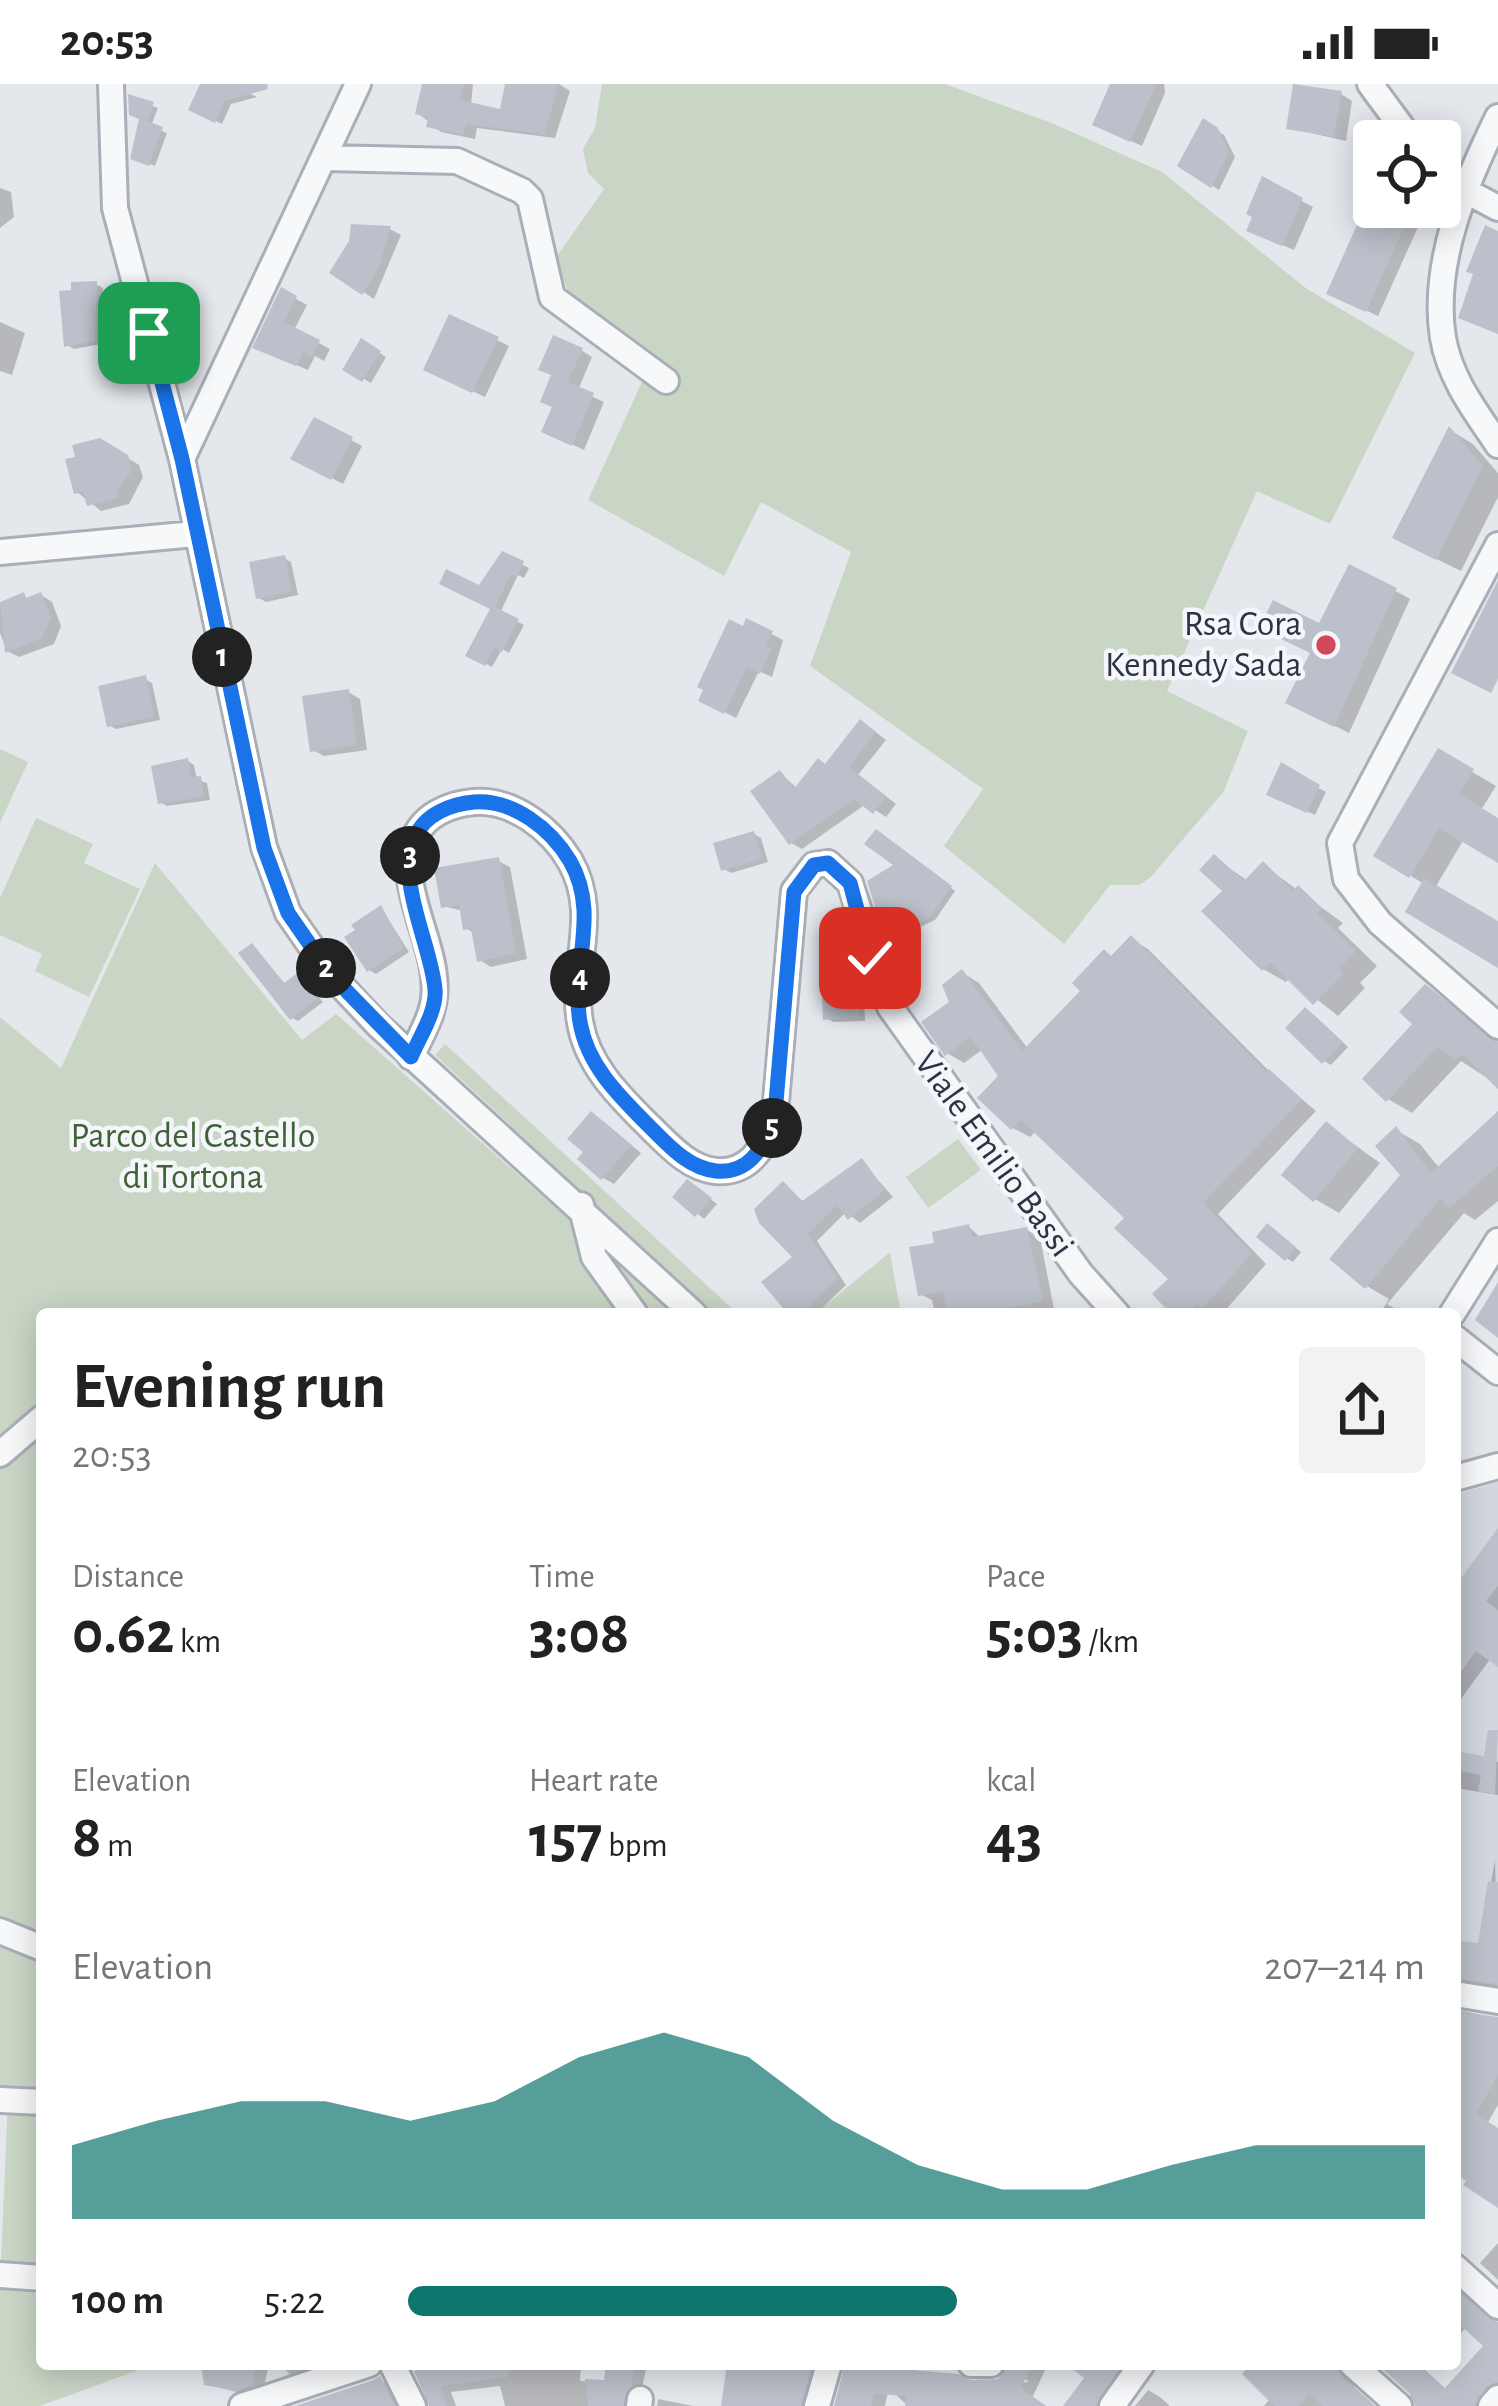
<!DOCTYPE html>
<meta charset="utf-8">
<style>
:root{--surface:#fff;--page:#f2f2f2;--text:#222;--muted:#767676;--accent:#0f766e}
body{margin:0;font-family:"Alegreya Sans",sans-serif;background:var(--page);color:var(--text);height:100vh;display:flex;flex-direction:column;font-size:45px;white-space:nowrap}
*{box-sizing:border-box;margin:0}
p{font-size:39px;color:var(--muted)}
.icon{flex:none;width:66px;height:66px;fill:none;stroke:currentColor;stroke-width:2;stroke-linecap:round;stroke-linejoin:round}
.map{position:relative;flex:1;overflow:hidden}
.details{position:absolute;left:36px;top:1224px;width:1425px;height:1062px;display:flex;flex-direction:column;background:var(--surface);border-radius:12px;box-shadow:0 6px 30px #0003}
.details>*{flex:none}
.buttons{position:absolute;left:1353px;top:36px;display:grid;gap:24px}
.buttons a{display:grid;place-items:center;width:108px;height:108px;border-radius:12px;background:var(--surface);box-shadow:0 6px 30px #0003;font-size:60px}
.pin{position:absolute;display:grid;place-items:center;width:102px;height:102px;color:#fff;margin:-51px;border-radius:24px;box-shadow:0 6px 18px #0006}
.km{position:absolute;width:60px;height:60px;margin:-30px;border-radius:50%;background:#222;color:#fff;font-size:33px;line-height:60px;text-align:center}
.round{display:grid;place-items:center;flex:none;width:126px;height:126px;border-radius:12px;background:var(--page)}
.headline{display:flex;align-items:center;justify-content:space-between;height:204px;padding:0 36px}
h1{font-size:66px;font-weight:700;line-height:90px}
.stats{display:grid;grid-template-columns:repeat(3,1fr);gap:18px;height:204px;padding:12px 36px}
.stats div{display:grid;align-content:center}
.stats b{font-size:60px;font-weight:700}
.stats small{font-size:33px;font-weight:400}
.stats p{font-size:33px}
.chart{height:336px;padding:24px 36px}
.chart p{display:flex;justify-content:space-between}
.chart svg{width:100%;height:216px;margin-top:12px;fill:var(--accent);opacity:.7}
ul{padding:0 36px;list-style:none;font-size:39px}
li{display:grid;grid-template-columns:192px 144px 1fr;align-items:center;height:90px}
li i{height:30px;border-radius:15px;background:var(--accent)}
.status{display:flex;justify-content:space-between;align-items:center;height:84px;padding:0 60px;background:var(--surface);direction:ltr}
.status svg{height:33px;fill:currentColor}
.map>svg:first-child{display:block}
.built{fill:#d2d6de}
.green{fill:#c9d6c5}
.shadow{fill:#0003}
.building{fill:#bbc0ca}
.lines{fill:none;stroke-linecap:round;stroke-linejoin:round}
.minor-casing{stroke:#a9aeb7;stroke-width:30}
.minor{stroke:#f7f8fa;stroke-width:24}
.route-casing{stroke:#fff;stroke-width:24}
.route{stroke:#1a73e8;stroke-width:15}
.poi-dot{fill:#d1495b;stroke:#f4f6f9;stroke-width:4.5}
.labels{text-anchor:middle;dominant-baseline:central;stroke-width:9;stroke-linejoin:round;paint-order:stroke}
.poi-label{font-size:36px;fill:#2b3445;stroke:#f4f6f9;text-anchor:end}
.park-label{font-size:36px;fill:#3f6138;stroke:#f4f6f9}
.street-label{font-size:36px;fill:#2b3445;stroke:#f4f6f9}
</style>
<div class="status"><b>20:53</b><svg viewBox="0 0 49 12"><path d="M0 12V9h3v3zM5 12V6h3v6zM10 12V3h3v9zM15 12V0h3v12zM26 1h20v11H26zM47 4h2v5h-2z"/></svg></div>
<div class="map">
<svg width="1498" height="2322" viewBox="0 0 1498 2322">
<rect width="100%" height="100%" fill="#e4e7ec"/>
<path class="built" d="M1498,1398V1862L1455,1856V1411Z"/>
<path class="green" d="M602,0H945L1054,40L1162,88L1307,205L1415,269L1330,440L1257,407L1167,607L1248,647L1224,707L1151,793L1139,801H1110L1064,860L944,762L983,705L810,582L851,468L761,418L724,492L588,416L647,287L571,215L555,175L604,105L588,89L583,65L595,44Z
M0,665L28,678L0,739Z
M36,734L93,760L84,779L140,805L89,913L35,887L42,870L0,851V814Z
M155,779L302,956L336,930L676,1230H42V2182L1,2178L8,2014L0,2012V933L61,984Z
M445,960L738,1230H714L435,971Z
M958,1055L981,1086L928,1124L906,1093Z
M890,1168L901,1230H815Z
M0,2205L42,2210V2280H155L40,2322H0Z"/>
<path class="shadow" d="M204,0H230L257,13L231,20L222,40L192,25Z
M425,0H473L471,21L502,29L508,0H559L570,7L555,54L477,44L475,55L441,48L418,29Z
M1113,0H1164L1165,9L1142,62L1107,46Z
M1341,10L1352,17L1346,57L1289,44Z
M131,14L158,24L151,42L167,49L155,82L139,76L142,34Z
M1204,38L1224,51L1235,73L1219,106L1180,81Z
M1264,96L1313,123L1294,166L1261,152Z
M0,104L11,108L14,133L0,144Z
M1374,110V123H1427L1378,232L1330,209Z
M354,144L390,145L401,151L374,215L333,188L352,158Z
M96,200L103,204L101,260L74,265L67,261Z
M282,207L307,221L294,246L330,265L324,277L315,272L308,286L267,269Z
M0,238L25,249L12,291L0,287Z
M497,256L509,262L485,313L438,291Z
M362,258L386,273L371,299L346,285Z
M581,266L592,273L578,306L604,318L584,366L544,347Z
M316,337L362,362L343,400L294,374Z
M1450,346L1473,360L1498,389V413L1461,487L1420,467Z
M100,357L139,381L143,393L129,420L101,427L77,408Z
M503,471L529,484L524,494L518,491L500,529L524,541L509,569L502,565L492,583L469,571L493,525L480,504Z
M284,474L291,478L298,511L266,518L259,514Z
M1396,507L1410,515L1349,649L1303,626L1313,569Z
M41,511L52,518L61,542L54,560L19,573L7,567L0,549V521Z
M771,550L783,556L772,593L759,587L736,634L713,622Z
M145,595L152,599L160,636L116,645L109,641Z
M348,608L360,615L367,666L324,672L313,666Z
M872,645L886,656L858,691L896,720L886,733L866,720L802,765L791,759L780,689L798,705Z
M1439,668L1496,702L1481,726L1498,736V776L1464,755L1435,804L1498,841V880L1424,800L1377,771Z
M188,677L194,681L197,696L207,699L210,716L167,722L160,718Z
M1311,700L1326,708L1315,731L1277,713Z
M754,750L761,754L768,778L731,789L724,785Z
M882,752L955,807L935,836L916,845L909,837L890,846L885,843L898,781Z
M1214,774L1248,797L1263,781L1343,839L1338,844L1377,882L1360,899L1365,904L1338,932L1290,894L1286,898L1263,885Z
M498,777L510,783L527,875L491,883L480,876L475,850L466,844L463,827L443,822Z
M381,824L409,868L376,890L369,886Z
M1131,855L1148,865L1271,989L1316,1027L1218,1130L1266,1180L1222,1230H1175L1172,1195L1128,1134L1036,1047L1030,1053L1013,1044L1002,992L983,965L964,979L947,969L952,919L963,889L979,899L1028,965Z
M252,862L286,901L299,891L323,918L298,937L292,934Z
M856,887L863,891L865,937L833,938L826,934Z
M1425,904L1498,958V1001L1461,977L1412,1029L1388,1015Z
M1313,930L1348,963L1331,981L1324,977Z
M1498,1031V1117L1475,1136L1464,1129L1387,1220L1405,1230H1380L1389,1215L1367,1202L1404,1091L1396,1046L1420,1060L1440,1085Z
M603,1037L641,1069L614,1100L603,1094Z
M1327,1041L1380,1079L1339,1129L1315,1115Z
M862,1078L893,1113L860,1139L846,1128L817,1157L846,1201L816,1230H791L796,1174L783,1101L805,1119Z
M694,1103L717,1120L704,1135L676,1112Z
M969,1143L982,1155L1027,1146L1040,1154L1055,1230H935L932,1216L920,1210L937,1161Z
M1275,1147L1301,1168L1293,1178L1286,1174Z
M1498,1449V1579L1491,1574L1455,1623V1496L1460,1500Z
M1455,1670L1498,1678V1711L1455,1704Z
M1495,1776L1498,1905L1455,1910V1859L1480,1863Z
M1455,1925L1498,1935V2021L1487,2040L1498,2047V2120L1455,2086Z
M1498,2159V2196L1480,2179Z
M1455,2199L1498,2240V2313L1490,2322H1418L1413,2308L1381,2280H1431L1425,2286L1447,2306L1487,2262L1467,2243L1455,2255Z
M204,2280H269L263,2307L249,2312L207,2299Z
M280,2280H322V2287L295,2296Z
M467,2280H581L580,2297L607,2299L609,2280L647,2281L638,2322H505L500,2302L451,2308L456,2322H432L418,2289Z
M730,2280L811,2282L824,2290L816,2322H724Z
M847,2280L891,2293L885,2322H837Z
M1007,2280H1048L1032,2314L1044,2322H908L894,2309L1029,2298Z
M1071,2280H1140L1111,2322H1067L1089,2293Z
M1256,2280H1352L1354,2303L1375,2322H1264L1271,2314Z
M379,2296L393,2303L402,2322H298Z
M1148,2306L1160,2313L1170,2322H1135Z
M658,2315L693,2322H657Z"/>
<path class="building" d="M200,0H267L268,5L224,17L215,39L188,26Z
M422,0H464L460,16L500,25L505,0H559L544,50L466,40L463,51L426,43L428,33L415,30Z
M1110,0H1156L1130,58L1092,41Z
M1293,0L1342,7L1334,53L1286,45Z
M128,10L154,18L147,37L163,43L149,82L130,75L139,35L129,31Z
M1203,34L1218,44L1229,68L1211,104L1177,82Z
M1262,92L1303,114L1282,162L1246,147L1252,133L1246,130Z
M1365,123H1413L1366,228L1326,210Z
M351,140L391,142L379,183L362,211L329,189L349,157Z
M1485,141L1498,147V250L1458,234L1473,190L1466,188Z
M97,197L95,257L64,263L59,207L71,206V198Z
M281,203L297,212L284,238L320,256L312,273L303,268L296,282L252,264Z
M449,230L499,253L472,309L423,286Z
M553,251L583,264L568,298L594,309L572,362L541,348L552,323L540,318L551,291L538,286Z
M361,254L381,267L362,298L342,286Z
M314,333L353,353L331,396L290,375Z
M1449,342L1483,382L1436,476L1392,454Z
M100,354L128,371L132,386L117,407L119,414L87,422L83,408L74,410L65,375L75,373L72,361Z
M502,467L524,477L517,493L511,490L495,523L519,535L502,568L494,564L485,582L465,572L490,525L439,500L446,485L479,501Z
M285,471L292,508L256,515L249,478Z
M1349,480L1397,504L1334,643L1285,619L1310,569L1259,544L1273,516L1319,539Z
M1498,496V595L1491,609L1451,589Z
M24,508L26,514L41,508L51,534L42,554L5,569L0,518Z
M746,534L773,547L766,561L772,564L760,590L747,583L724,630L698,617L703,606L697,603L729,535L743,542Z
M146,591L154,633L107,643L98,602Z
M349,605L357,661L310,668L302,612Z
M860,635L876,648L849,683L886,712L873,730L854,715L789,761L750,707L780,686L794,705L818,674L825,680Z
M1438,664L1474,685L1459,710L1498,734V779L1439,744L1409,794L1373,772Z
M188,674L191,693L201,692L204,713L158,720L151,682Z
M1281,678L1320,701L1307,729L1266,711Z
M876,745L952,802L929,834L908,844L904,835L882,845L867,797L893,781L864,760Z
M754,747L762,775L721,787L713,759Z
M1214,770L1244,797L1263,777L1293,807L1298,801L1322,824L1317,829L1356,867L1339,884L1344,889L1313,921L1270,878L1262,887L1201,827L1222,807L1199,786Z
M499,773L516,869L477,878L471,845L463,846L459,821L441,824L434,784Z
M1424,794L1498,837V884L1405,828Z
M381,821L404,864L367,888L344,853L355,846L351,841Z
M1131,851L1266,988L1269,985L1302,1015L1203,1119L1252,1169L1202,1225L1197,1220L1187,1230H1171L1152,1210L1168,1195L1114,1144L1124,1134L1021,1036L1011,1046L977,1014L998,992L971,953L945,972L921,938L949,918L942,901L962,885L1022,967L1080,907L1072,899L1104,865L1111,872Z
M252,859L284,899L299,888L319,913L290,936L238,869Z
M857,884L859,934L823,936L821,885Z
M1425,900L1498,958V1005L1462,970L1455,977L1438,962L1386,1018L1362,995L1412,940L1399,928Z
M1305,923L1343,958L1322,980L1285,944Z
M591,1027L631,1061L601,1096L577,1075L583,1068L567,1055Z
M1498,1027V1082L1449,1124L1440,1115L1365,1205L1329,1175L1400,1091L1375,1062L1396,1042L1431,1089Z
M1326,1037L1358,1064L1313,1118L1281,1091Z
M862,1074L885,1106L848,1136L837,1121L808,1150L837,1194L801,1230H788L761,1198L792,1173L759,1139L754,1125L783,1097L802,1117Z
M687,1095L712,1114L695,1133L672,1113Z
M1267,1139L1296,1163L1285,1177L1256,1153Z
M969,1140L972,1153L1027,1143L1043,1217L985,1230H947L943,1207L918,1212L909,1163L934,1159L932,1148Z
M1498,1198V1254L1475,1236Z
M1498,1444V1502L1486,1517L1498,1526V1583L1476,1567L1455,1596V1502Z
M1488,1646H1498L1495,1710L1478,1707L1481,1691L1455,1686V1667L1484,1672Z
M1488,1797L1498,1798V1900L1455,1894V1856L1478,1859Z
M1455,1927L1498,1933V1991L1476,2030L1498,2044V2124L1463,2101L1466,2097L1455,2090Z
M1455,2206L1498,2238V2298L1486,2303L1475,2322H1415L1410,2310L1377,2280H1417L1444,2305L1483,2262L1455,2236Z
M201,2280H256L252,2301L235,2307L204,2301Z
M438,2280H508L509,2293L440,2302L447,2322H429L414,2287Z
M606,2280H634L632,2301L623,2322H588L585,2295L604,2296Z
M727,2280H812L801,2322H721Z
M845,2280L958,2290L971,2296L998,2295L1007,2280H1032L1021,2304L1046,2322H905L906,2312L874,2310L871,2322H834Z
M1066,2280H1122L1096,2322H1063L1084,2294Z
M1251,2280H1336L1341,2292L1374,2322H1322L1309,2310L1299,2322H1274L1242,2290Z
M380,2292L395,2322H295L374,2296Z"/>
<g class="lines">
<defs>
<path id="minor" d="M111,0L115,124L182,375L264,763L288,829L331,891L379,942L694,1230
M1370,0L1412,57
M1498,33C1466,98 1431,179 1443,254C1450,295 1476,328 1498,361
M325,74L457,77L522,107L530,115L552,213L666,297
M1440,84L1464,106L1498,124
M182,375L358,0
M1498,461L1340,759L1346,795L1380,839L1498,942
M0,468L195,450
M411,973C419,954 432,934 434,914C441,863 393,802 415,753C425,730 451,720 474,718C513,715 551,745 570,777C601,831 570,882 580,938C587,981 619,1012 649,1042C668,1060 688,1084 715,1087C748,1090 761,1066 774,1041L794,807L814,781L828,779L850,799L890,923L1081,1190L1117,1230
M581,1121L594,1173L635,1230
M1452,1230L1498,1157
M1455,1254L1498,1288
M0,1370L42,1334
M1455,1394L1498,1382
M0,1847L42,1864
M1455,1910L1498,1917
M0,2016L42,2018
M1455,2183L1498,2222
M0,2191L42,2194
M392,2280L413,2322
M971,2280H991
M1352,2280L1399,2322
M242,2322L369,2280
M639,2322L640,2315
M817,2322L829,2280
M1112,2322L1142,2280
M1491,2322L1498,2314"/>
</defs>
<use href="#minor" class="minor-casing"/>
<use href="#minor" class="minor"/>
</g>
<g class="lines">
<defs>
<path id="route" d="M149,249L182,375L264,764L288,829L331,891L411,973C420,952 437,927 435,905C431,860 395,796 415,753C425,730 451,720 474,718C513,715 551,745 570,777C601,831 570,882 580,938C587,981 619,1012 649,1042C668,1061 688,1084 716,1087C748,1090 761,1066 774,1041L794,808L814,781L828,779L850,799L870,874"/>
</defs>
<use href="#route" class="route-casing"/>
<use href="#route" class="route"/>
</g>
<circle class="poi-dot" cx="1326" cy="561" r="12"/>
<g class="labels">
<g class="poi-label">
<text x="1302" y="540">Rsa Cora<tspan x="1302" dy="41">Kennedy Sada</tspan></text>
</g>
<g class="park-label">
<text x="193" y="1052">Parco del Castello<tspan x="193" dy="41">di Tortona</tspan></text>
</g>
<g class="street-label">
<text transform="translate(994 1070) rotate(54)">Viale Emilio Bassi</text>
</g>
</g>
</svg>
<div class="buttons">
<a><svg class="icon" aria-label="locate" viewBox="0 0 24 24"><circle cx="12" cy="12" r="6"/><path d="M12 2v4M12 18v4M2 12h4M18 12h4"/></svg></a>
</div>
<div class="pin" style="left:149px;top:249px;background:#1e9e55"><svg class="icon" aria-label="arrive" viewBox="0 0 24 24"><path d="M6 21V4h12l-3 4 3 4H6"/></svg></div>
<div class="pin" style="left:870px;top:874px;background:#d93025"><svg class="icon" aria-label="check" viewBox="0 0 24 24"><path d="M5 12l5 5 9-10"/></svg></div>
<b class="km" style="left:222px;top:573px">1</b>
<b class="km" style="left:326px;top:884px">2</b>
<b class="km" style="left:410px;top:772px">3</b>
<b class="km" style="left:580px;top:894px">4</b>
<b class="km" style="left:772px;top:1044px">5</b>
<section class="details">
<div class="headline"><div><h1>Evening run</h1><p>20:53</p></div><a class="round"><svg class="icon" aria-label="share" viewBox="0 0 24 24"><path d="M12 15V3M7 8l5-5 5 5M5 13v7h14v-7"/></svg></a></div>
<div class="stats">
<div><p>Distance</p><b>0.62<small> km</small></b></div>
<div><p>Time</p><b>3:08</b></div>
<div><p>Pace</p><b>5:03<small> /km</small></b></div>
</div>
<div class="stats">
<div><p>Elevation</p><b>8<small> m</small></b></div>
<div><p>Heart rate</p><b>157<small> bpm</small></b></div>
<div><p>kcal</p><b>43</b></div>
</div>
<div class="chart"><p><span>Elevation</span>207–214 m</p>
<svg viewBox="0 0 160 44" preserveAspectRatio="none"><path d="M0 44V29L10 24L20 20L30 20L40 24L50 20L60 11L70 6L80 11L90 24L100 33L110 38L120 38L130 33L140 29L150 29L160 29V44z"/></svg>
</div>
<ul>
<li><b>100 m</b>5:22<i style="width:54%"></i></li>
</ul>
</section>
</div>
